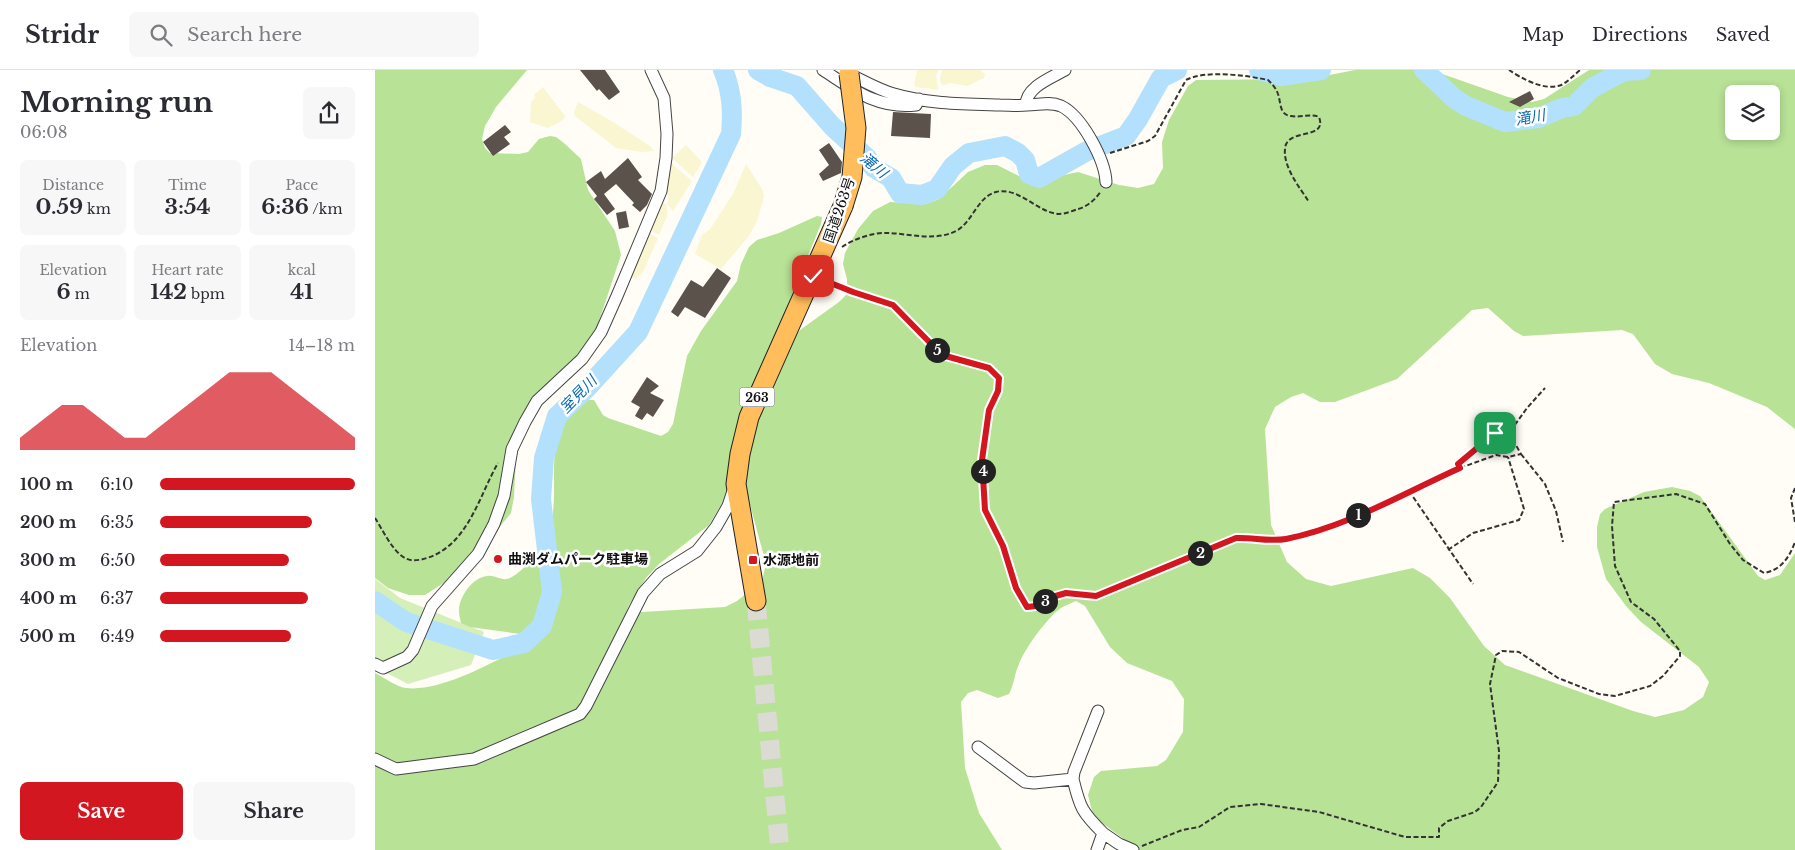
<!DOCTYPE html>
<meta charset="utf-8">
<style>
:root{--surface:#fff;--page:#f7f7f7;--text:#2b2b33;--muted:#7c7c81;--line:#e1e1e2;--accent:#d31720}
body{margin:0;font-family:"Libre Baskerville","Noto Sans JP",serif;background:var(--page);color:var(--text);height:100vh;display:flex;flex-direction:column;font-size:19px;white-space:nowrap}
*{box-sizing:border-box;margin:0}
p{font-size:16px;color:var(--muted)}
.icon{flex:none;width:28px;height:28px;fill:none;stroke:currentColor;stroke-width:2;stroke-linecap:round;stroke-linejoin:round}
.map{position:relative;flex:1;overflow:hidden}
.drawer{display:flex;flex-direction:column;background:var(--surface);width:375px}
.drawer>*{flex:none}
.controls{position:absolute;left:1350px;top:15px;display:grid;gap:10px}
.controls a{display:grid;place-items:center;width:55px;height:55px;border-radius:8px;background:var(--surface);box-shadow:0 2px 8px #0003;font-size:25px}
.pin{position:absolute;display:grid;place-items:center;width:42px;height:42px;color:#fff;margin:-21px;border-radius:10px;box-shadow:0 2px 8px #0006}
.km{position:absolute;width:25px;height:25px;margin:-12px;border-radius:50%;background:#222;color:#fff;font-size:14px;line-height:25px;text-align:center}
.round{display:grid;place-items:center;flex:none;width:52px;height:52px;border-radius:8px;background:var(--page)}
.summary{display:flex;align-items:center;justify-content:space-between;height:85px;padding:0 20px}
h1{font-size:28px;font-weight:700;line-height:38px}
.figures{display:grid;grid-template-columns:repeat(3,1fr);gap:8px;height:85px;padding:5px 20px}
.figures div{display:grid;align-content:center;border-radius:8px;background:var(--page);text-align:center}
.figures b{font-size:21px;font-weight:700}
.figures small{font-size:14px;font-weight:400}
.figures p{font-size:14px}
.chart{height:140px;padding:10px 20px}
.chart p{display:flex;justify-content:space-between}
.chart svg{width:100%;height:90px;margin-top:5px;fill:var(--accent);opacity:.7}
.cta{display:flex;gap:10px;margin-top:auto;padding:10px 20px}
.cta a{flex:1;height:58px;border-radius:8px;background:var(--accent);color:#fff;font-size:20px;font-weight:700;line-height:58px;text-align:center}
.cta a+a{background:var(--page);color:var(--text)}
ul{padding:0 20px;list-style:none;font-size:16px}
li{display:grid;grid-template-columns:80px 60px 1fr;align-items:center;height:38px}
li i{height:12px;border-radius:6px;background:var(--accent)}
header{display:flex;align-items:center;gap:30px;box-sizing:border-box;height:70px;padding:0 25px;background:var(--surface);border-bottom:1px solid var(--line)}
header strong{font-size:24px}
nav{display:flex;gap:28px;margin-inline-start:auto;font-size:18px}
.search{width:350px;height:45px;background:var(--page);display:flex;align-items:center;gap:12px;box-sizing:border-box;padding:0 18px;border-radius:8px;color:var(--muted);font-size:19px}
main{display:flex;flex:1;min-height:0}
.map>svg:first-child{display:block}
.farmland{fill:#f9f6d1}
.green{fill:#d5efb9}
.forest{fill:#b8e296;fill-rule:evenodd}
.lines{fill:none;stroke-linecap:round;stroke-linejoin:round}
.river{stroke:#b3e1fd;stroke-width:20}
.building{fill:#5b524c}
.trunk-tunnel{stroke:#dbdad3;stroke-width:19;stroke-dasharray:19 9;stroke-linecap:butt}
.minor-casing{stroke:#444;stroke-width:13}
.trunk-casing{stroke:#222;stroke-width:21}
.path{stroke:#333;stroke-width:2;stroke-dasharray:5 2.5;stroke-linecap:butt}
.minor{stroke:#fff;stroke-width:11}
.trunk{stroke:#ffbd5c;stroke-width:19}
.trunk-bridge-casing{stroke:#222;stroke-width:21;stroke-linecap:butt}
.trunk-bridge{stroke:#ffbd5c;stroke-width:19}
.route-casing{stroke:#fff;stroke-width:10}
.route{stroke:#d31720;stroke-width:6}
.poi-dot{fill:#d31720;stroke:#fff;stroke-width:2}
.labels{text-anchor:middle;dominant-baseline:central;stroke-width:5;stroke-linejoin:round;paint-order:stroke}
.shield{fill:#fff;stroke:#585858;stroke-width:1}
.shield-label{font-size:12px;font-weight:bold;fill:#111}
.street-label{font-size:14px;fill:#111;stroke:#fff}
.poi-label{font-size:14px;font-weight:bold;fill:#111;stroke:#fff;text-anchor:start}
.water-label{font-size:15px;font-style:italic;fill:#096ab3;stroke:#fff}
</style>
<header>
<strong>Stridr</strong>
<div class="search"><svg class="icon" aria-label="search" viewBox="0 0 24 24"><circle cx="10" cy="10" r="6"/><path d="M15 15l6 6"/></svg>Search here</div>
<nav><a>Map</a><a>Directions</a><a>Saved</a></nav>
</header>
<main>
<section class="drawer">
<div class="summary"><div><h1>Morning run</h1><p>06:08</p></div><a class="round"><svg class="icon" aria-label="share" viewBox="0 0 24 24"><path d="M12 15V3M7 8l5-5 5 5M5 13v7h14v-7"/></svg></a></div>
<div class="figures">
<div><p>Distance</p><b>0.59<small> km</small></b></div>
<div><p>Time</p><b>3:54</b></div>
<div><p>Pace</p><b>6:36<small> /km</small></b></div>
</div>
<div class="figures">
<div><p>Elevation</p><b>6<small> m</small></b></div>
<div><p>Heart rate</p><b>142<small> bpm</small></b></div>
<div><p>kcal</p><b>41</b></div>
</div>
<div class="chart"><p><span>Elevation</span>14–18 m</p>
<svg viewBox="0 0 160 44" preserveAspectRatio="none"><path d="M0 44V38L10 30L20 22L30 22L40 30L50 38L60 38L70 30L80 22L90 14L100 6L110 6L120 6L130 14L140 22L150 30L160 38V44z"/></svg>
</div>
<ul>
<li><b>100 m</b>6:10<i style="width:100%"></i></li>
<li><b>200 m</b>6:35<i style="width:78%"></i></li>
<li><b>300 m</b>6:50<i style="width:66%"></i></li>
<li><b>400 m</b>6:37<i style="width:76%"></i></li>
<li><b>500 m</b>6:49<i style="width:67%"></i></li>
</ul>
<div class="cta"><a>Save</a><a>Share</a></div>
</section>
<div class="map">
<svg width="1420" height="780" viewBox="0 0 1420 780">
<rect width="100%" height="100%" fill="#fffdf5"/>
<path class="farmland" d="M542,0H564L561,5L563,20L541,17L539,15Z
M567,0H605L610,4L609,8L592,16L575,13L569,15H567L565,9Z
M168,17L190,46L188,50L173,58L155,52L156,32L160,28L159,25Z
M203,32L238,52L275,76L279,81L267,82L241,78L200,46L199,42Z
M311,75L327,92L318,107L297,88Z
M295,92L317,111L298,141L292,134L294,127L291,122Z
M371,94L387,119L389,126L382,152L373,167L346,199L320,184L327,165L335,159L358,124Z
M285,130L292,135V146L284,165L273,159Z
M273,163L283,168L268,202L261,209L254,207Z"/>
<path class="green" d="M0,509L25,528L109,562L96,595L33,614L0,597Z"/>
<path class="forest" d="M0,0H152L121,37L110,56L107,69L110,78L115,83L144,84L153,82L164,69L175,66L181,67L190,74L206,89L213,120L240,161L246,185L222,257L216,269L194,301L159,329L142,367L139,427L136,443L89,500L50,525H34L13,518L0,508Z
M980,0H1056L1133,27L1157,32L1169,29L1214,0H1420V359L1392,337L1334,313L1297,304L1280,294L1258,264L1247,260L1148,266L1139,261L1113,238L1097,240L1022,309L960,332H945L928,323L916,327L900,337L890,359L896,455L912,492L931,509L956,516L1038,498L1055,508L1075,528L1109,576L1130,595L1258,641L1280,647L1309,640L1328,627L1334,612L1324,597L1266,552L1251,536L1231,509L1222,477V457L1225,444L1230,439L1269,422L1297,417L1315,421L1325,426L1383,506L1390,510L1405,505L1420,483V780H764L727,753L717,741L713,725L719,707L726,701L782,696L791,690L808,662L809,629L797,611L752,593L735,577L710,536L701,531C696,533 691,535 686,538C672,548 650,578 644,594C639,605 640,612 634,624L623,628L602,620L593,623L586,632L590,698L604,743L627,780H0V603C9,607 21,617 31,618C70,623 132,584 167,567L95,557L86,553C85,549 84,545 84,542C83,528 98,506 113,506C119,505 125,510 132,509C142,507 160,487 166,478C190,443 170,396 186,358C190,348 203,338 212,330H219L228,345L233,348L286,366L293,362L298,354L312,286L326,261L362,211L366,194L374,177L382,170L404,163L442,146L447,147L446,154L398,271L353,423L334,455L284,494L271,508L254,535L251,543L350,537L362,531L387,511L391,494L370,416L377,358L410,280L425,260L464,232L472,224V209L468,194L470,183L483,159L498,141L515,132L551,134L564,129L593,102L610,95H622L646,107L661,111L703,102L744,115L763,118L779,114L788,98L787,72L794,50L813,16L821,10L934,9ZM1359,24H1396V61H1359Z"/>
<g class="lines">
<path class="river" d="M383,0L395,7L422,16L457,56L492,88L499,98L516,108L525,123L547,125L562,119L578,96L594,83L630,76L643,83L650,90L654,104L664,108L712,81L751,66L763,49L786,8L802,0
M884,0L906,6L946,0
M1049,0L1080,29L1091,36L1130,52L1163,48L1187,38L1199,36L1217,18L1249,1L1266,0
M0,531L31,552L118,580L149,573L167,556L177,522L166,429L169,388L182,346L211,319L263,262L356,64C358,41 357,21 348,0"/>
</g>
<path class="building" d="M205,0H230L245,22L234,30L224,19L222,21Z
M1155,21L1159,29L1145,37L1134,32Z
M518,42L556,44L555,68L516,66Z
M130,55L136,62L129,67L135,74L118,86L108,72Z
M454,73L467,92L466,103L448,111L444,104L454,95L444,80Z
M253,88L267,107L263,110L277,124L272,135L265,142L257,135L259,133L241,114L229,124L240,139L232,145L219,129L222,126L211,112L226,101L230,109Z
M251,141L254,157L244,159L241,143Z
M342,198L356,208L330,248L310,237L303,247L296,242L316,210L328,217Z
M272,307L284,316L275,323L289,330L278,347L272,343L267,350L260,346L265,337L256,332Z"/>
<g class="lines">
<path class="trunk-tunnel" d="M381,531L405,780"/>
<defs>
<path id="minor" d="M448,0C479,20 502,39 541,35L544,29
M474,4C489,11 504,20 519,24C553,34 590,34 625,35C634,35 643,36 652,35C664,35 674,31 686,36C707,46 730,90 731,112
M651,35C651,17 676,8 690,0
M0,594L8,598L32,587L38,580L57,536L103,484L119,454L129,426L137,379L150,352L162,331L207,289L226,262L242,226L286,121L291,88L292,64L289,28L276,0
M603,677L650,712L659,713L698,709C705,738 707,742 728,763L722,780
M0,689L21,699L99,689L205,644L211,636L268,523L285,504L322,481L341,457L353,436L359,418
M698,709L699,702L723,641
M728,763L744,774L758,780"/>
<path id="trunk" d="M381,531L361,414L365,384L374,347L468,136"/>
</defs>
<use href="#minor" class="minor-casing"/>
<use href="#trunk" class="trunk-casing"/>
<path class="path" d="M1134,0C1146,8 1167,20 1183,16C1190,15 1199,5 1205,0
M735,83L773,71L780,66L811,10C829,0 871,5 893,10C897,14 901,18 903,24C906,32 904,45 916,46C926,48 935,43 944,47C953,71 911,57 910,79C908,97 925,118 934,132
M467,177C479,169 496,163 510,163C533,163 559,172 581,161C598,152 602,127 621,122C643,116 663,143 684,144C690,144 697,141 703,139C712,137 721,129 726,121
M451,211L518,235L567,285L614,298L624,308L623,321L614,340L607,390L610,440L628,476L641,518L652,537L661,536L677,527L691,523L721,526L861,468L877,467L895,470L909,469L948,459L979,447L1085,398L1121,385L1133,387L1146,384L1134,363L1152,338L1170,318
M1146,384L1170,414L1181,441L1188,472
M1085,398L1083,394L1120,363H1134
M1420,418L1416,428L1420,452
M1034,421L1098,514
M0,448C8,460 17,481 30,488C37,492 45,490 52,488C93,475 104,426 123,393
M1073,480L1098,463L1144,450L1149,439L1133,387
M767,776L807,760L824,757L855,737L886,734L944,742L1030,767H1064V758L1073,751L1100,742L1106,737L1123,712L1124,681L1115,614L1121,585L1127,581L1144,582L1183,608L1224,624L1240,626L1275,616L1288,606L1305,586V581L1279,549L1256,532L1240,496L1237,456L1239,432L1301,424L1330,434L1355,474L1368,490L1389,503C1406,500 1414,488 1420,472"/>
<use href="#minor" class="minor"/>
<use href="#trunk" class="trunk"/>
<defs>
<path id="trunk-bridge" d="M468,136L477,107L481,58L474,4"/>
</defs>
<use href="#trunk-bridge" class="trunk-bridge-casing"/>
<use href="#trunk-bridge" class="trunk-bridge"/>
</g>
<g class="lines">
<defs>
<path id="route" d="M438,206L478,222L518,235L567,285L614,298L624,308L623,321L614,340L607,390L610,440L628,476L641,518L652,537L661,536L677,527L691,523L721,526L861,468C877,467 894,472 911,469C972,457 1029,423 1085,398L1083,394L1120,363"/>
</defs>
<use href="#route" class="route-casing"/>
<use href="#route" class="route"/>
</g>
<g class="poi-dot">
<circle cx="123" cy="489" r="5"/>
<rect x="373" y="485" width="10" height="10" rx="2.5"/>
</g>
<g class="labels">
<rect class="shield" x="364.5" y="317.5" width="35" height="19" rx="4"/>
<g class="shield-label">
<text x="382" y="327">263</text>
</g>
<g class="street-label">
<text transform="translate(464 140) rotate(-71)">国道263号</text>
</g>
<g class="poi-label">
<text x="133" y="489">曲渕ダムパーク駐車場</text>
<text x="388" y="490">水源地前</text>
</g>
<g class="water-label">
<text transform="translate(1155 47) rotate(-10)">滝川</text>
<text transform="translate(499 95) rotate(40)">滝川</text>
<text transform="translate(203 324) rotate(-46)">室見川</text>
</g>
</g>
</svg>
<div class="controls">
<a><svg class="icon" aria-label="layers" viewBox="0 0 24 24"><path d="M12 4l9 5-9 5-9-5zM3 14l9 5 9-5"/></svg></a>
</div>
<div class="pin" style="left:1120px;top:363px;background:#1e9e55"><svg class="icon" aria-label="arrive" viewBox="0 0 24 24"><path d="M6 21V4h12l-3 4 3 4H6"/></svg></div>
<div class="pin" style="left:438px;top:206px;background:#d93025"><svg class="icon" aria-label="check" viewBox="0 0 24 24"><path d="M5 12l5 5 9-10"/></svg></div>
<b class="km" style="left:983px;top:445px">1</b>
<b class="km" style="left:825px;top:483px">2</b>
<b class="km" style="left:670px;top:531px">3</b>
<b class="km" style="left:608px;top:401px">4</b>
<b class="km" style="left:562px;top:280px">5</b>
</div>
</main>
